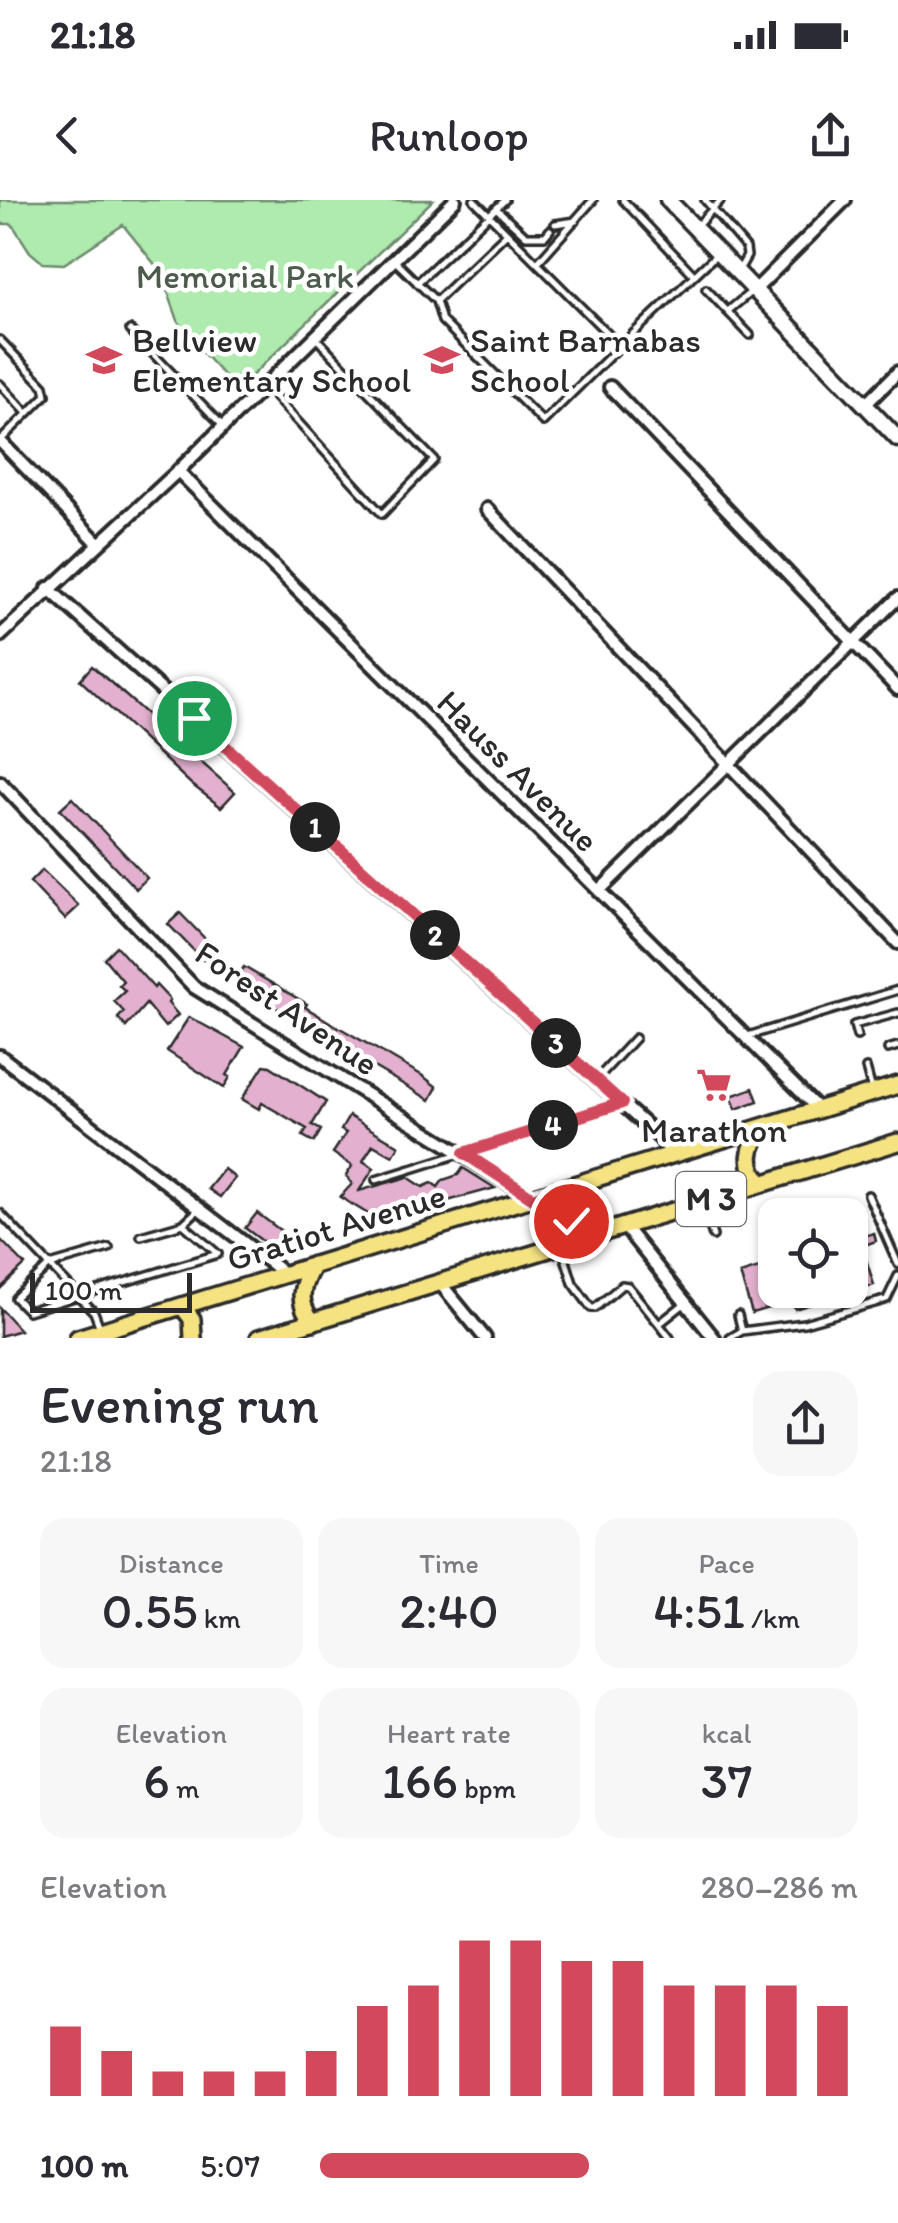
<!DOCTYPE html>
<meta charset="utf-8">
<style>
:root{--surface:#fff;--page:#f7f7f7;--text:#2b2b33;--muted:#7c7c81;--accent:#d1495b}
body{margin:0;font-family:Itim,sans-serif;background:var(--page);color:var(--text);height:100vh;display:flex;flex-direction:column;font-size:38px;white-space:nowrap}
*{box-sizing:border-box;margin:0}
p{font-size:32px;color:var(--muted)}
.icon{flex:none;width:55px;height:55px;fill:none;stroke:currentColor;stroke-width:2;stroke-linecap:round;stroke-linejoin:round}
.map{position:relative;height:1138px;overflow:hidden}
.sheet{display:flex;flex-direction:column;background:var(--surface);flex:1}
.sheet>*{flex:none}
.controls{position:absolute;left:758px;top:998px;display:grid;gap:20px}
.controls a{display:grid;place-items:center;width:110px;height:110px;border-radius:20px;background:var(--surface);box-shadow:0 2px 8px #0004;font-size:50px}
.scale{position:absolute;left:30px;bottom:25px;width:162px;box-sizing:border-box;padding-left:10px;border:5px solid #2b2b2b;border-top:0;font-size:28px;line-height:35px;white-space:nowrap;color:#2b2b2b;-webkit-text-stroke:8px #fff;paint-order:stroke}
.pin{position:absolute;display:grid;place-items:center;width:85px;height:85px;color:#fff;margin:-42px;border:5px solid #fff;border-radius:50%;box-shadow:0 2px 10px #0007}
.km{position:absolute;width:50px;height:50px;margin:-25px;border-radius:50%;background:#222;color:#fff;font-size:28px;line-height:50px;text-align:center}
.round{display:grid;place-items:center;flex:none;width:105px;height:105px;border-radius:30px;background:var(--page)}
.summary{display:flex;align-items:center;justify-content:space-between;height:170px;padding:0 40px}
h1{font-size:55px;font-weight:600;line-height:75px}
.metrics{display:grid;grid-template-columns:repeat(3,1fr);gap:15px;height:170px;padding:10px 40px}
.metrics div{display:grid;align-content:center;border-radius:25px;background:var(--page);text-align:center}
.metrics b{font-size:50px;font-weight:600}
.metrics small{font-size:28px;font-weight:400}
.metrics p{font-size:28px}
.chart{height:280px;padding:20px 40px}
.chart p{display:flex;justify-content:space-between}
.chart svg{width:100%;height:180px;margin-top:10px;stroke:var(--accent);stroke-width:6}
ul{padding:0 40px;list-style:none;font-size:32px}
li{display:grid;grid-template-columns:160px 120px 1fr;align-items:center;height:75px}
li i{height:25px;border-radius:12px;background:var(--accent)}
.status{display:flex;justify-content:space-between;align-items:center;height:70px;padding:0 50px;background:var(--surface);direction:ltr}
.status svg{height:28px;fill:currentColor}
header{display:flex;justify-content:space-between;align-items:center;height:130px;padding:0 40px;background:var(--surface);font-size:45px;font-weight:600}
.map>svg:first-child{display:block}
.green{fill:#afeaaf;stroke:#6d8a6d;stroke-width:2.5}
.building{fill:#e3b1cf;stroke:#2b2b2b;stroke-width:2.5}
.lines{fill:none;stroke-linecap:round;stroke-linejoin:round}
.service-casing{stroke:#2b2b2b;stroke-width:12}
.minor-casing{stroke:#2b2b2b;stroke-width:18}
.secondary-casing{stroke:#2b2b2b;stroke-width:21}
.primary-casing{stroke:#2b2b2b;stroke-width:22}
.service{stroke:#fff;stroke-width:5}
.minor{stroke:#fff;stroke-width:10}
.secondary{stroke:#fff;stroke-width:14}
.primary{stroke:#f5e382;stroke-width:15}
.route-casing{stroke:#fff;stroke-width:20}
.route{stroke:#d1495b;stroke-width:12}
.labels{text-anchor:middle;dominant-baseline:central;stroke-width:9;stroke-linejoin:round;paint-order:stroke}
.shield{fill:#fff;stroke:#6b6b6b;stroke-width:2.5}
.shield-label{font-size:32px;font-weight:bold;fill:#2b2b2b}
.park-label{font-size:35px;fill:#4c5b4c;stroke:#fff}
.poi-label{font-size:35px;fill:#2b2b2b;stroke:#fff;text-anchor:start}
.street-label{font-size:35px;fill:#2b2b2b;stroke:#fff}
</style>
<div class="status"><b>21:18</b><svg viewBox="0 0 49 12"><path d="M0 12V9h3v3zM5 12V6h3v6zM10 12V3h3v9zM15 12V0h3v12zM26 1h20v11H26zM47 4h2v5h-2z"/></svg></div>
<header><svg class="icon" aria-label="back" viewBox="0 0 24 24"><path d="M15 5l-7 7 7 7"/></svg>Runloop<svg class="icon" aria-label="share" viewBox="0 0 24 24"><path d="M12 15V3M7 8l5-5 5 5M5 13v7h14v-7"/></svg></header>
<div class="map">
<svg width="898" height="1138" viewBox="0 0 898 1138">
<rect width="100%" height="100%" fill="#fff"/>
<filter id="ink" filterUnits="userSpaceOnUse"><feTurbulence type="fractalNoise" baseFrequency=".01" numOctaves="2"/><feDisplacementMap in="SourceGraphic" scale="20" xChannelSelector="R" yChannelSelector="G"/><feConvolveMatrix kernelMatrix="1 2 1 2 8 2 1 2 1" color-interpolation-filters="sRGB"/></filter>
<g filter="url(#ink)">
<path class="green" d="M0,0H433L237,190L181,129L161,72L123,25L64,64L43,63L30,52L12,24H0Z"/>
<path class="building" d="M92,466L235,592L221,607L191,584L80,480Z
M72,598L147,678L136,689L60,609Z
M42,670L79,706L65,719L30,682Z
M180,713L215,749L203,760L168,724Z
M116,746L154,788L156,785L170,800L168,803L178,815L165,827L146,804L126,827L118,818L124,812L114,801L125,791L119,785L123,781L104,758Z
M244,767L307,804L305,807L328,821L423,876L437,887L430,900L302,825L235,781Z
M189,817L244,847L227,875L230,877L224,888L167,851Z
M264,865L270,866L326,902L312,925L321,930L314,942L303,936L307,929L262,903L259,909L242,899Z
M753,888L758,901L736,909L731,896Z
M349,916L399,946L393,956L373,945L363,961L374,968L359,991L408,977L423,987L432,983L438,987L443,980L458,975L463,968L495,988L378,1020L340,997L352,984L346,976L352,966L333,953L346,933L341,930Z
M224,969L235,978L220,997L208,989Z
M257,1013L288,1036L277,1052L245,1028Z
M874,1033L876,1041L862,1046L874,1085L795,1109L792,1101L752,1113L740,1074L775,1063V1090H850V1040Z
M0,1039L25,1065L0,1089Z
M0,1108L20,1130L0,1136Z"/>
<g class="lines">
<defs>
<path id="service" d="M474,0L620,146L718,53
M623,0L694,75
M705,0L746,48L747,56L739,70
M498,10L526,36H545L550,30
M555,24L576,21
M696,27L721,0
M394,60L436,101L442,121L543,222L620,146
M538,62L593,0
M417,83L505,0
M706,89L750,135
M436,101L507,33
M728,111L752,91
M130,130L222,225
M0,140L44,186L46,195L0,241
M0,184L27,213
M265,186L382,314L434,260L317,139
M748,836L898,790
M857,836L854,825L898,813
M888,849L898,846
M866,868L872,890
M596,880L635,838
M376,980L619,904
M868,995L898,1064
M703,1005L713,1036
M0,1013L94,1112L100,1128
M183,1024L199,1009
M109,1048L50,1065L15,1098L28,1111L218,1054L183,1024L141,1036
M562,1048L573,1083L591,1108H595L622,1085L628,1086L659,1124L684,1104
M659,1124L670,1138
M742,1131L804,1123L878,1102L887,1099L898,1076
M730,1138L742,1131L738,1115"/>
<path id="minor" d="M755,90L845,0
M610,187L898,489
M865,205L898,172
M0,241L98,343
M178,271L819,910
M487,309L898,743
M48,388L660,938L673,955
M0,436L178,271L455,0
M0,582L194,787L533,998
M599,691L898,398
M0,856L285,1074
M624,1026L714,1138
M440,1083L485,1138"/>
<path id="secondary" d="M668,0L898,239"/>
<path id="primary" d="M761,983C744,964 749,947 763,927
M556,1047C572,1027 576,1009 557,990
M182,1106L192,1119L193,1138
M313,1122C296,1102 301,1086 313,1065
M78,1138L898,885
M259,1138L898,942"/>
</defs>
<use href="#service" class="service-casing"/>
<use href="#minor" class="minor-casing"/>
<use href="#secondary" class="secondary-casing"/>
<use href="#primary" class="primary-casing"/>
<use href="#service" class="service"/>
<use href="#minor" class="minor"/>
<use href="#secondary" class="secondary"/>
<use href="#primary" class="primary"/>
</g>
</g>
<g class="lines" filter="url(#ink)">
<defs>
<path id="route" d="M194,518L622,903L464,953L533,998L557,990L568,1002L571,1021"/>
</defs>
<use href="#route" class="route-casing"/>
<use href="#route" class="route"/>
</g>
<defs>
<symbol id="school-bare" viewBox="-9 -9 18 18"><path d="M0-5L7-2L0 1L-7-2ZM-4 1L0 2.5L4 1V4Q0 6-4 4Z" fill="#d1495b" stroke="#fff" stroke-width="2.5" paint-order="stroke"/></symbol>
<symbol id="supermarket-bare" viewBox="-9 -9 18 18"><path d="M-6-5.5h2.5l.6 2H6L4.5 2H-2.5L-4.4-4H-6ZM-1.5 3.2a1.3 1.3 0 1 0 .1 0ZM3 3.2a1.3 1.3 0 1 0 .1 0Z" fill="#d1495b" stroke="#fff" stroke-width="2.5" paint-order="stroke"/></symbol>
</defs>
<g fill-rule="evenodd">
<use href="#school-bare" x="79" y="135" width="50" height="50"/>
<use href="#school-bare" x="417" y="135" width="50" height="50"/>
<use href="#supermarket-bare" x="689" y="860" width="50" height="50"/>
</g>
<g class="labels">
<rect class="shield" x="676" y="972" width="70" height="54" rx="8"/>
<g class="shield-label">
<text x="711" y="999">M 3</text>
</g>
<g class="park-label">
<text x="245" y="76">Memorial Park</text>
</g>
<g class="poi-label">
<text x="132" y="140">Bellview<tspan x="132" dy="40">Elementary School</tspan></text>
<text x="470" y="140">Saint Barnabas<tspan x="470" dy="40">School</tspan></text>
<text x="714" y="930" text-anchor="middle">Marathon</text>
</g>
<g class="street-label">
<text transform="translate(518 571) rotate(45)">Hauss Avenue</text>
<text transform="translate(287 808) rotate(34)">Forest Avenue</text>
<text transform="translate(336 1027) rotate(-17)">Gratiot Avenue</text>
</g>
</g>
</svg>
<div class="controls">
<a><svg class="icon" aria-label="locate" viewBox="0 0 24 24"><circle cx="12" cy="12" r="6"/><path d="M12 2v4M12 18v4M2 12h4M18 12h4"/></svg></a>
</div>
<div class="scale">100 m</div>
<div class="pin" style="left:194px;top:518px;background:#1e9e55"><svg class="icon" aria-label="arrive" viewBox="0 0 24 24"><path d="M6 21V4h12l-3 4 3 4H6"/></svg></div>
<div class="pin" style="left:571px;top:1021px;background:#d93025"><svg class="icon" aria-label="check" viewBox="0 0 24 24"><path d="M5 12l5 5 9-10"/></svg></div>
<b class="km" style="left:315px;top:627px">1</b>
<b class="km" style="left:435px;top:735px">2</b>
<b class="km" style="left:556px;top:843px">3</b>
<b class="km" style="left:553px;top:925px">4</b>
</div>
<section class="sheet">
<div class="summary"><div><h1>Evening run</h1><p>21:18</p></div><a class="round"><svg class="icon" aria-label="share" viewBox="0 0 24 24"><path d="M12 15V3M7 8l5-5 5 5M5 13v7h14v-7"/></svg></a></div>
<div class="metrics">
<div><p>Distance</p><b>0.55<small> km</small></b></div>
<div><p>Time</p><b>2:40</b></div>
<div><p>Pace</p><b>4:51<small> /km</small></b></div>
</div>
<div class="metrics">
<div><p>Elevation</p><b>6<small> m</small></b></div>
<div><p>Heart rate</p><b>166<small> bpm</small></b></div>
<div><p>kcal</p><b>37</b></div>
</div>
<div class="chart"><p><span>Elevation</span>280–286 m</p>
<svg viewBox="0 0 160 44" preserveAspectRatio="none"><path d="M5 44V27M15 44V33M25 44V38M35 44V38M45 44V38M55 44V33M65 44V22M75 44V17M85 44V6M95 44V6M105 44V11M115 44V11M125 44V17M135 44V17M145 44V17M155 44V22"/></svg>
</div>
<ul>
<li><b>100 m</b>5:07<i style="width:50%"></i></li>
</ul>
</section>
